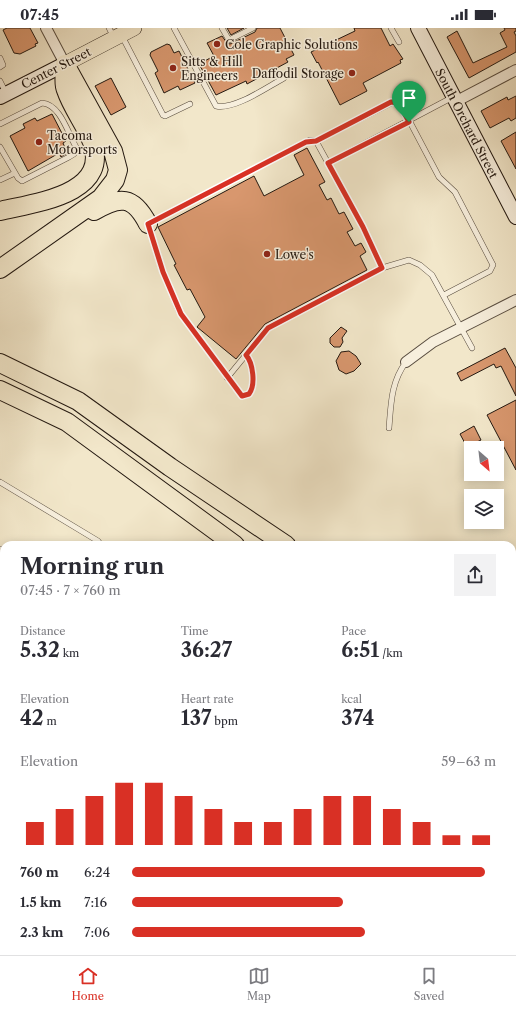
<!DOCTYPE html>
<meta charset="utf-8">
<style>
:root{--surface:#fff;--page:#f2f2f3;--text:#2b2b33;--muted:#7c7c81;--line:#e1e1e2;--accent:#d93025}
body{margin:0;font-family:"Libre Caslon Text",serif;background:var(--page);color:var(--text);height:100vh;display:flex;flex-direction:column;font-size:15px;white-space:nowrap}
*{box-sizing:border-box;margin:0}
p{font-size:13px;color:var(--muted)}
.icon{flex:none;width:22px;height:22px;fill:none;stroke:currentColor;stroke-width:2;stroke-linecap:round;stroke-linejoin:round}
.map{position:relative;flex:1;overflow:hidden}
.sheet{position:absolute;left:0px;top:513px;width:516px;height:414px;display:flex;flex-direction:column;background:var(--surface);border-radius:12px 12px 0 0;box-shadow:0 2px 10px #0003}
.sheet>*{flex:none}
.needle{width:26px;rotate:152deg}
.fabs{position:absolute;left:464px;top:413px;display:grid;gap:8px}
.fabs a{display:grid;place-items:center;width:40px;height:40px;border-radius:0px;background:var(--surface);box-shadow:0 2px 10px #0003;font-size:20px}
.pin{position:absolute;display:grid;place-items:center;width:34px;height:34px;color:#fff;margin:-41px -17px;border-radius:50% 50% 50% 0;rotate:-45deg;box-shadow:0 0 4px #0007}
.pin .icon{rotate:45deg}
.round{display:grid;place-items:center;flex:none;width:42px;height:42px;border-radius:0px;background:var(--page)}
.summary{display:flex;align-items:center;justify-content:space-between;height:68px;padding:0 20px}
h1{font-size:22px;font-weight:700;line-height:30px}
.stats{display:grid;grid-template-columns:repeat(3,1fr);gap:6px;height:68px;padding:4px 20px}
.stats div{display:grid;align-content:center}
.stats b{font-size:20px;font-weight:700}
.stats small{font-size:11px;font-weight:400}
.stats p{font-size:11px}
.chart{height:112px;padding:8px 20px}
.chart p{display:flex;justify-content:space-between}
.chart svg{width:100%;height:72px;margin-top:4px;stroke:var(--accent);stroke-width:6}
ul{padding:0 20px;list-style:none;font-size:13px}
li{display:grid;grid-template-columns:64px 48px 1fr;align-items:center;height:30px}
li i{height:10px;border-radius:5px;background:var(--accent)}
.status{display:flex;justify-content:space-between;align-items:center;height:28px;padding:0 20px;background:var(--surface);direction:ltr}
.status svg{height:11px;fill:currentColor}
.dock{display:flex;justify-content:space-around;align-items:center;height:56px;border-top:1px solid var(--line);background:var(--surface);font-size:11px;color:var(--muted)}
.dock a{display:grid;justify-items:center;gap:2px}
.dock .selected{color:var(--accent)}
.map>svg:first-child{display:block}
.green{fill:#b6c79a;stroke:#6d7056}
.building{fill:#d8976e;stroke:#241911}
.lines{fill:none;stroke-linecap:round;stroke-linejoin:round}
.service-casing{stroke:#584c3f;stroke-width:6}
.minor-casing{stroke:#584c3f;stroke-width:12}
.secondary-casing{stroke:#241911;stroke-width:16}
.primary-casing{stroke:#241911;stroke-width:16}
.motorway-casing{stroke:#241911;stroke-width:20}
.service{stroke:#f7efdd;stroke-width:5}
.minor{stroke:#f7efdd;stroke-width:10}
.secondary{stroke:#f7efdd;stroke-width:14}
.primary{stroke:#f2e7ca;stroke-width:15}
.motorway{stroke:#f2e7ca;stroke-width:18}
.route-casing{stroke:#fff;stroke-width:8}
.route{stroke:#d93025;stroke-width:5}
.poi-dot{fill:#8f2418;stroke:#f7efdd;stroke-width:1.5}
.labels{text-anchor:middle;dominant-baseline:central;stroke-width:3;stroke-linejoin:round;paint-order:stroke}
.poi-label{font-size:12px;fill:#241911;stroke:#f7efdd;text-anchor:start}
.street-label{font-size:12px;fill:#241911;stroke:#f7efdd}
</style>
<div class="status"><b>07:45</b><svg viewBox="0 0 49 12"><path d="M0 12V9h3v3zM5 12V6h3v6zM10 12V3h3v9zM15 12V0h3v12zM26 1h20v11H26zM47 4h2v5h-2z"/></svg></div>
<div class="map">
<svg width="516" height="927" viewBox="0 0 516 927">
<rect width="100%" height="100%" fill="#f2e7ca"/>
<filter id="stains"><feTurbulence type="fractalNoise" baseFrequency=".005" numOctaves="4"/><feColorMatrix values="0 0 0 0 .2 0 0 0 0 .09 0 0 0 0 .02 0 0 0 .5 -.17"/></filter>
<radialGradient id="worn" r=".72"><stop offset=".6" stop-color="#630" stop-opacity="0"/><stop offset="1" stop-color="#630" stop-opacity=".3"/></radialGradient>
<path class="green" d="M0,529H4V755L0,758Z
M512,902L516,910V924L514,927H248L246,923H512Z
M59,923H188L190,927H62Z"/>
<path class="building" d="M7,0H30L38,15L35,16L36,18L20,26L14,25L3,2Z
M227,0H244L231,7Z
M257,0H280L294,27L286,31L288,34L247,56L246,53L216,67L199,36L214,28L207,15L222,8L227,15L230,16L255,4Z
M354,0H381L390,18L393,16L403,31L400,32L401,35L363,55L367,63L340,77L318,34L317,35L311,24L355,3Z
M504,0H516V3L514,4L516,8V24L469,50L447,9L457,3L473,35L507,19L500,5L505,2Z
M167,16L170,17L174,25L179,23L195,55L180,62L178,58L164,65L155,45L158,43L150,27L151,24Z
M111,50L126,79L111,87L95,58Z
M516,68V90L511,93L509,90L490,100L481,83L507,69L508,72Z
M52,86L66,113L63,115L67,125L61,129L59,125L28,143L10,108L25,100L23,96L35,90L37,93Z
M516,104V141L501,113Z
M307,120L325,154L319,157L327,172L331,170L339,186L344,184L353,201L347,204L355,218L361,215L366,224L360,228L367,242L265,296L236,331L197,299L205,289L190,261L187,262L174,237L176,236L158,199L254,148L264,168L304,147L294,127Z
M341,299L347,303L342,310L343,314L340,319H334L330,315V310Z
M505,320L516,340V368L501,338L496,340L494,336L461,353L457,345Z
M349,323L356,328L361,336L354,343L346,346L339,342L336,333L341,324Z
M516,372V442L487,387Z
M474,398L481,412L467,419L460,406Z"/>
<g class="lines">
<defs>
<path id="service" d="M109,0L114,10
M174,0L216,78C235,82 267,59 284,50
M222,0L229,12L253,0
M391,0L399,14
M122,8L163,87L165,88L190,76
M0,30L3,37L0,39
M0,53L6,65
M0,96L42,75C60,76 68,105 76,119L74,126L69,129L22,153L18,150L0,119
M316,113L363,199L382,240
M328,135L453,69
M0,152L15,145
M246,327C253,335 256,357 249,366L243,368L236,361L179,283L163,244L148,196L306,114L310,112L316,113L393,74H397L401,77L439,149L455,164L493,237L490,243L444,267
M227,350L268,300L382,240L409,232L420,237L432,247L472,320
M389,400C391,376 391,354 406,334
M0,454L98,513L101,517
M0,521H4
M512,551L516,549
M512,583L516,581
M512,599L516,600
M0,833L4,839
M124,923L126,927"/>
<path id="minor" d="M46,0L65,36
M455,74L516,42
M406,334L433,314L516,272
M0,766L4,764
M0,860L4,866
M42,923L44,927
M197,923L200,927"/>
<g id="secondary">
<path id="s1" d="M418,0L516,189"/>
<path d="M0,69L65,36"/>
</g>
<path id="primary" d="M65,36L134,0"/>
<path id="motorway" d="M0,183C33,175 111,167 92,114C85,96 72,80 66,62C63,56 65,47 65,40
M94,183C120,168 133,167 148,196
M0,241L101,170L115,152L118,142L113,123L65,36
M0,335L78,373L170,439L286,517
M0,362L67,394L235,517
M512,663L516,665
M512,693L516,696
M512,714L516,716
M512,752L516,755"/>
</defs>
<use href="#service" class="service-casing"/>
<use href="#minor" class="minor-casing"/>
<use href="#secondary" class="secondary-casing"/>
<use href="#primary" class="primary-casing"/>
<use href="#motorway" class="motorway-casing"/>
<use href="#service" class="service"/>
<use href="#minor" class="minor"/>
<use href="#secondary" class="secondary"/>
<use href="#primary" class="primary"/>
<use href="#motorway" class="motorway"/>
</g>
<g class="lines">
<defs>
<path id="route" d="M391,74L399,75L409,94L328,135L363,199L382,240L268,300L246,327C253,335 256,357 249,366L242,368L181,286L163,244L148,196L306,114L316,113Z"/>
</defs>
<use href="#route" class="route-casing"/>
<use href="#route" class="route"/>
</g>
<g class="poi-dot">
<circle cx="217" cy="16" r="4"/>
<circle cx="173" cy="40" r="4"/>
<circle cx="352" cy="45" r="4"/>
<circle cx="39" cy="114" r="4"/>
<circle cx="267" cy="226" r="4"/>
</g>
<g class="labels">
<g class="poi-label">
<text x="225" y="16">Cole Graphic Solutions</text>
<text x="181" y="33">Sitts &amp; Hill<tspan x="181" dy="14">Engineers</tspan></text>
<text x="344" y="45" text-anchor="end">Daffodil Storage</text>
<text x="47" y="107">Tacoma<tspan x="47" dy="14">Motorsports</tspan></text>
<text x="275" y="226">Lowe's</text>
</g>
<g class="street-label">
<text transform="translate(56 40) rotate(-27)">Center Street</text>
<text stroke="none"><textPath href="#s1" startOffset="107">South Orchard Street</textPath></text>
</g>
</g>
<rect width="100%" height="100%" filter="url(#stains)"/>
<rect width="100%" height="100%" fill="url(#worn)"/>
</svg>
<div class="fabs">
<a><svg class="needle" viewBox="-14 -14 28 28"><path d="M0-13l5 13h-10z" fill="#e53935"/><path d="M0 13l5-13h-10z" fill="#7c7c81"/></svg></a>
<a><svg class="icon" aria-label="layers" viewBox="0 0 24 24"><path d="M12 4l9 5-9 5-9-5zM3 14l9 5 9-5"/></svg></a>
</div>
<div class="pin" style="left:409px;top:94px;background:#1e9e55"><svg class="icon" aria-label="arrive" viewBox="0 0 24 24"><path d="M6 21V4h12l-3 4 3 4H6"/></svg></div>
<section class="sheet">
<div class="summary"><div><h1>Morning run</h1><p>07:45 · 7 × 760 m</p></div><a class="round"><svg class="icon" aria-label="share" viewBox="0 0 24 24"><path d="M12 15V3M7 8l5-5 5 5M5 13v7h14v-7"/></svg></a></div>
<div class="stats">
<div><p>Distance</p><b>5.32<small> km</small></b></div>
<div><p>Time</p><b>36:27</b></div>
<div><p>Pace</p><b>6:51<small> /km</small></b></div>
</div>
<div class="stats">
<div><p>Elevation</p><b>42<small> m</small></b></div>
<div><p>Heart rate</p><b>137<small> bpm</small></b></div>
<div><p>kcal</p><b>374</b></div>
</div>
<div class="chart"><p><span>Elevation</span>59–63 m</p>
<svg viewBox="0 0 160 44" preserveAspectRatio="none"><path d="M5 44V30M15 44V22M25 44V14M35 44V6M45 44V6M55 44V14M65 44V22M75 44V30M85 44V30M95 44V22M105 44V14M115 44V14M125 44V22M135 44V30M145 44V38M155 44V38"/></svg>
</div>
<ul>
<li><b>760 m</b>6:24<i style="width:97%"></i></li>
<li><b>1.5 km</b>7:16<i style="width:58%"></i></li>
<li><b>2.3 km</b>7:06<i style="width:64%"></i></li>
</ul>
</section>
</div>
<nav class="dock">
<a class="selected"><svg class="icon" aria-label="home" viewBox="0 0 24 24"><path d="M3 11l9-7 9 7M6 9v11h12V9"/></svg>Home</a>
<a><svg class="icon" aria-label="map" viewBox="0 0 24 24"><path d="M3 6l6-2 6 2 6-2v14l-6 2-6-2-6 2zM9 4v14M15 6v14"/></svg>Map</a>
<a><svg class="icon" aria-label="saved" viewBox="0 0 24 24"><path d="M7 4h10v16l-5-4-5 4z"/></svg>Saved</a>
</nav>
